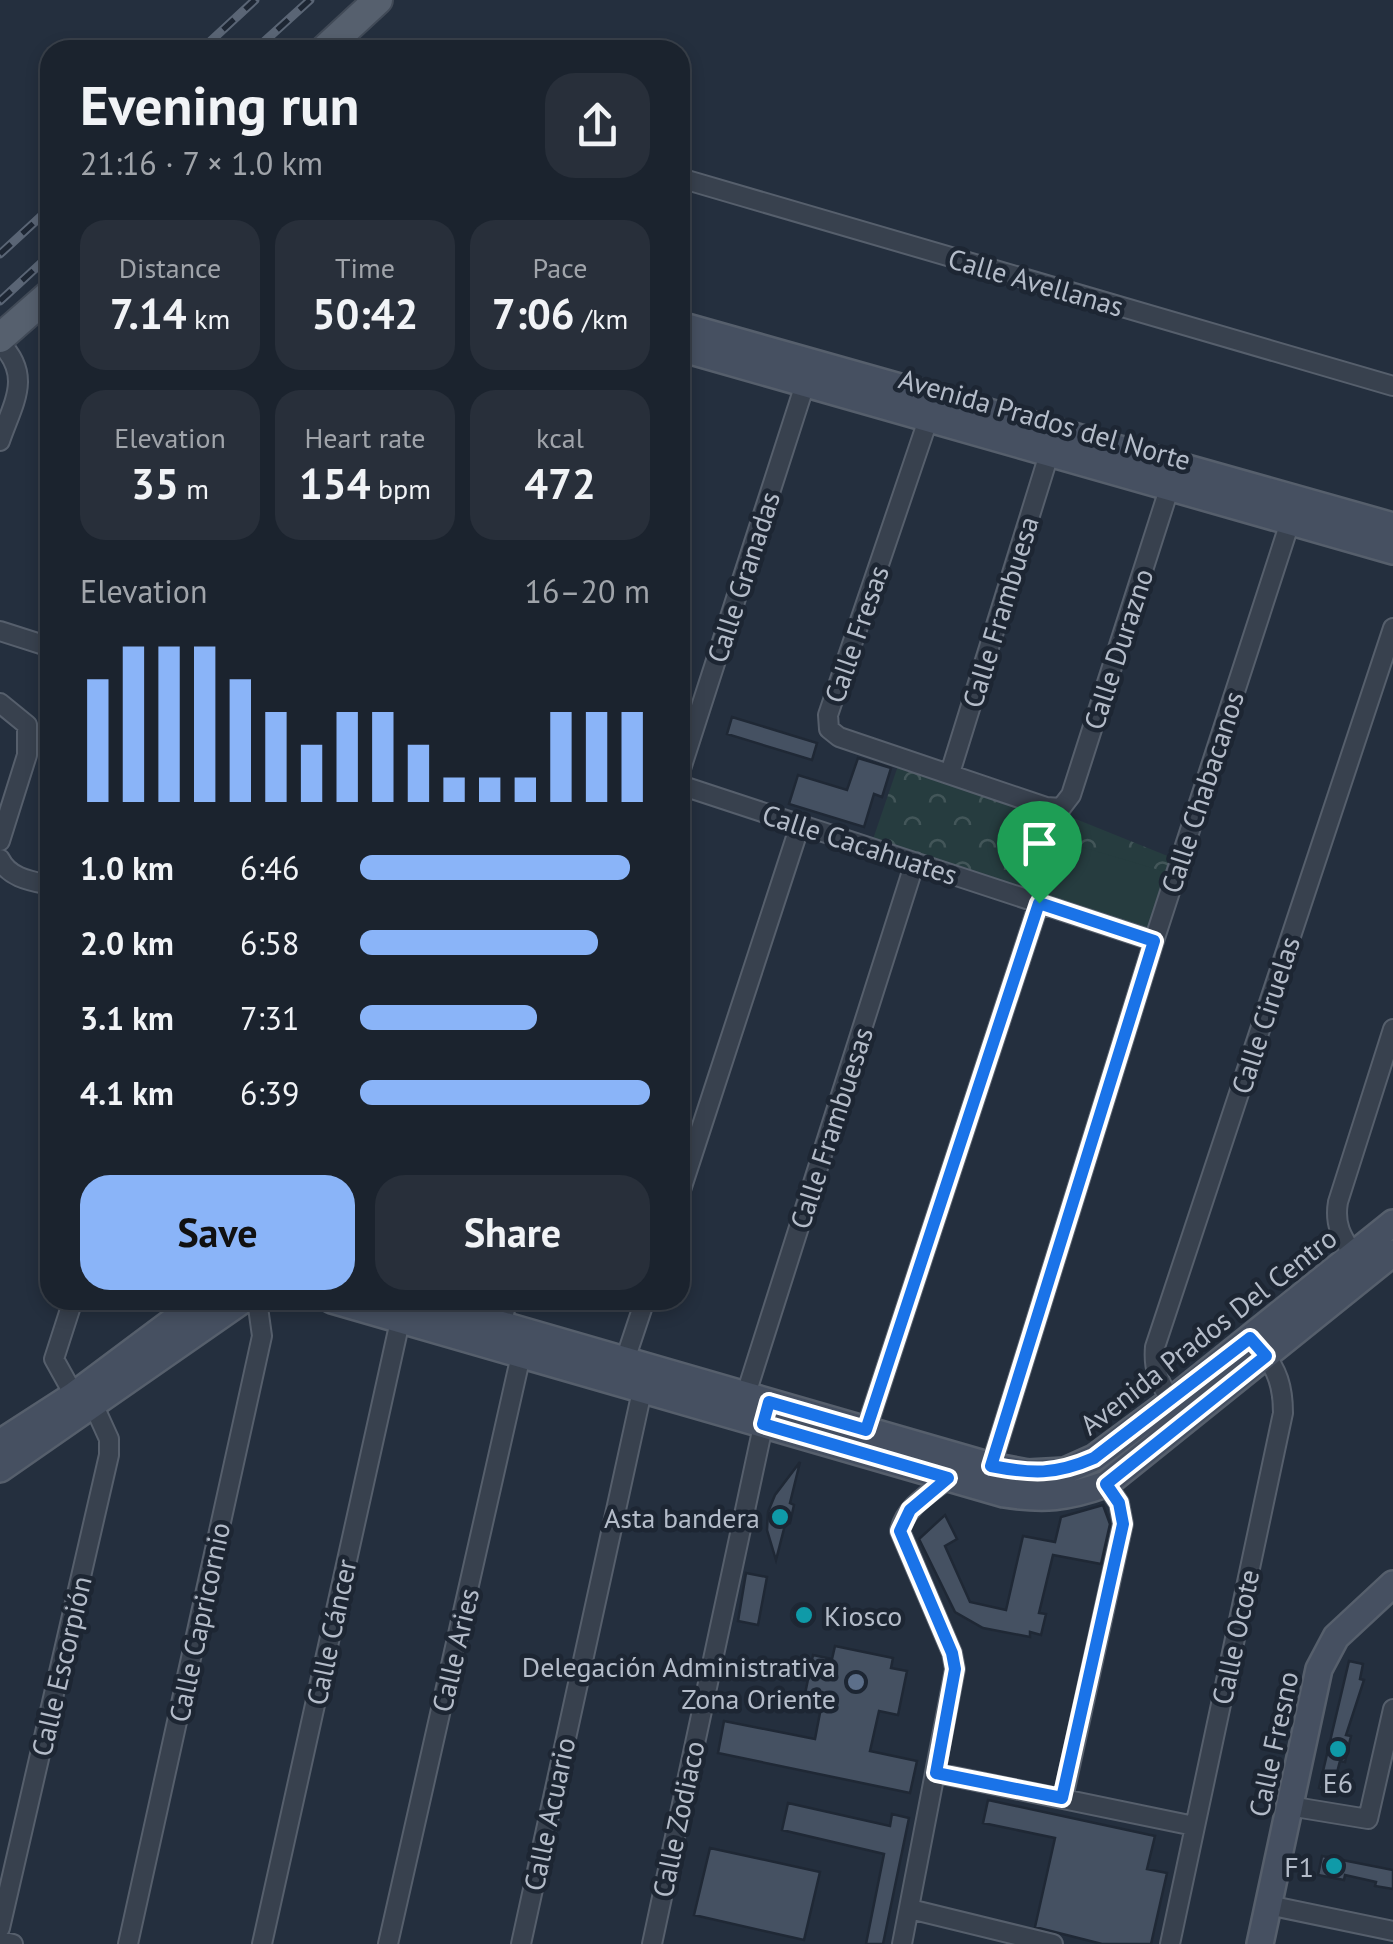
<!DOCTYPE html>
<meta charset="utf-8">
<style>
:root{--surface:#1b232e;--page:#282f3a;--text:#f1f3f6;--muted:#a0a4aa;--line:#39404a;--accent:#8ab4f8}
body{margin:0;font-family:"PT Sans",sans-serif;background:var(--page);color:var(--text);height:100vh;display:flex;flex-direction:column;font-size:38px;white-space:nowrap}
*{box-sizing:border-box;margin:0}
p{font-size:32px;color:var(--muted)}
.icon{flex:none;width:55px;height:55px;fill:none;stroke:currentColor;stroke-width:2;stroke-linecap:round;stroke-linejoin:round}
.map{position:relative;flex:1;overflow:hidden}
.details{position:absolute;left:40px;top:40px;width:650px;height:1270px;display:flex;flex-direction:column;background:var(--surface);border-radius:30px;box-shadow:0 5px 15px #0003,0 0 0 2px var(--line)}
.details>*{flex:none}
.pin{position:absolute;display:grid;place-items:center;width:85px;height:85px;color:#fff;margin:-102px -42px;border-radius:50% 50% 50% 0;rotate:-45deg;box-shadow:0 0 10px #0007}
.pin .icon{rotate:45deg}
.round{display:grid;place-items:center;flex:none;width:105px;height:105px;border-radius:30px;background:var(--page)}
.overview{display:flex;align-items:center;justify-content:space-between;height:170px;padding:0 40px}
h1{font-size:55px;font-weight:700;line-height:75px}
.stats{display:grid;grid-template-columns:repeat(3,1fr);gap:15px;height:170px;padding:10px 40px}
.stats div{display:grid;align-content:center;border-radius:25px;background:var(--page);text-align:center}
.stats b{font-size:42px;font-weight:700}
.stats small{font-size:28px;font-weight:400}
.stats p{font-size:28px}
.chart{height:280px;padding:20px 40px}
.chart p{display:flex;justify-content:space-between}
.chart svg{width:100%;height:180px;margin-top:10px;stroke:var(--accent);stroke-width:6}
.action{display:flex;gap:20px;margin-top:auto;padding:20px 40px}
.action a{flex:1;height:115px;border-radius:30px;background:var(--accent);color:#111;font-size:40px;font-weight:700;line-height:115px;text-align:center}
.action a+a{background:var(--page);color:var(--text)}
ul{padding:0 40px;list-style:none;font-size:32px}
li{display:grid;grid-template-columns:160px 120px 1fr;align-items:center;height:75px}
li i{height:25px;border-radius:12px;background:var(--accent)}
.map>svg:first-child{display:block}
.park{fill:url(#park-crowns)}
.pitch{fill:#263c3f}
.building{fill:#455162;stroke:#1f2835;stroke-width:2.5}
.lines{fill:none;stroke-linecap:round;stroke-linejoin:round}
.street-casing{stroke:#565f6c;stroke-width:22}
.secondary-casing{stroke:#565f6c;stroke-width:30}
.primary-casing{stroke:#414a57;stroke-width:32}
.street{stroke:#38414e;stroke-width:18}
.secondary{stroke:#465061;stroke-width:25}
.primary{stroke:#56606e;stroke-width:28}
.rail-casing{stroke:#5a6575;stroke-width:9}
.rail{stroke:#1d2633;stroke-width:5;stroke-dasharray:15;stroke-linecap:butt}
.route-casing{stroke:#fff;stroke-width:20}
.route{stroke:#1a73e8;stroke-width:12}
.culture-dot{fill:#0f9aa8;stroke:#1d2633;stroke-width:4}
.service-dot{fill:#5c6f8a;stroke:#1d2633;stroke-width:4}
.labels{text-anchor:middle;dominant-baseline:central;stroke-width:9;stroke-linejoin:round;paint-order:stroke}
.street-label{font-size:28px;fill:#b4bcc9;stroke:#1d2633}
.poi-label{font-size:28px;fill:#b4bcc9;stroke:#1d2633;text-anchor:end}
</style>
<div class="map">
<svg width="1393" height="1944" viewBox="0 0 1393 1944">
<defs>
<pattern id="park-crowns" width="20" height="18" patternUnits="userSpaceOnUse" patternTransform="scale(2.5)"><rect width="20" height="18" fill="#263c3f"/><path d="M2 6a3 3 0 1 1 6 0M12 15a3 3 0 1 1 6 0" fill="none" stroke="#435659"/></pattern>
</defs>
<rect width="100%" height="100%" fill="#242f3e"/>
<path class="park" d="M901,757L1046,807L1180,861L1154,941L870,848Z"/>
<path class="pitch" d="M1072,844L1169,873L1150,933L1054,904Z"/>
<path class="building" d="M732,717L817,743L812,760L727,734Z
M858,758L891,768L882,797L874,794L864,827L789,804L798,775L847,790Z
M800,1462L790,1503L794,1505L790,1523L786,1521L776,1560L767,1530L768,1512L775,1495Z
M1103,1505L1110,1524L1101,1564L1053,1555L1039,1613L1046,1614L1041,1635L1030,1632V1637L983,1628L955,1612L919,1539L945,1515L957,1539L945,1546L970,1602L1006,1610L1023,1536L1055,1542L1061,1517Z
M746,1573L767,1577L758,1625L738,1621Z
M791 1615a12 12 0 1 1 24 0a12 12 0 1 1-24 0Z
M835,1646L893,1658L891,1668L907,1671L898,1715L879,1711L870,1751L917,1761L910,1793L718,1753L724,1721L815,1739L823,1697L805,1694L813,1655L832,1659Z
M1349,1661L1363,1664L1360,1679L1364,1680L1346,1735L1351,1736L1345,1762L1340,1761L1332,1792L1319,1788Z
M988,1800L1155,1836L1147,1869L1167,1873L1151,1944H1102L1035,1927L1055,1838L983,1823Z
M788,1803L890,1826L892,1814L909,1818L883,1944H866L884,1854L782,1830Z
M710,1848L820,1872L804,1940L694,1915Z
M1322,1856L1393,1870V1889L1375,1886L1376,1882L1345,1875L1344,1880L1318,1875Z"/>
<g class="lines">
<defs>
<path id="street" d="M680,178L1393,386
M0,343C33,376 13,403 0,441
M929,417L828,715L829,729L839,737L1046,807L1061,808L1071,795L1170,486
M0,631L50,647
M0,703L27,725V755L0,841
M680,772L806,381
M950,773L1050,451
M680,785L1154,941
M0,859C9,878 31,881 50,885
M680,1193L800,825
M1354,1256C1342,1237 1334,1225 1338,1202L1393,1029
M73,1300L54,1359L74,1395
M501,1323L508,1300
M625,1360L645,1300
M746,1394L915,862
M1171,1401C1159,1382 1153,1369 1155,1347L1393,628
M866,1430L1039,903
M991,1466L1154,941L1291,519
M937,1773L1194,1826
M1063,1798L1123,1524L1119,1503L1106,1484
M1289,1806L1368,1819L1393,1709
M1268,1905L1393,1931
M910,1909L1053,1944
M0,1928L109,1455V1439L94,1406
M0,1941L13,1944
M128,1944L262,1336L257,1300
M262,1944L400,1321
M388,1944L521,1355
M521,1944L642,1391
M652,1944L765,1417
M902,1944L955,1669L952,1653L900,1531C905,1507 930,1493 949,1478
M1170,1944L1283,1413C1283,1388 1278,1369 1260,1349"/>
<path id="secondary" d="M680,325L1393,526
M680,348L1393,551
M332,1300L1004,1494C1044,1500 1067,1498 1106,1484L1393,1253
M417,1300L991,1466L1028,1473L1065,1471L1094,1458L1171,1401L1393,1223
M0,1443L74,1395L201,1300
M0,1469L243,1300
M1260,1944L1319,1669L1336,1637L1393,1584"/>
<path id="primary" d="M324,50L378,0
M0,338L50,294"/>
</defs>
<use href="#street" class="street-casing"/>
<use href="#secondary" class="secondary-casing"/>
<use href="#primary" class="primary-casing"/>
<use href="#street" class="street"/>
<use href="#secondary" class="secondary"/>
<use href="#primary" class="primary"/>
<defs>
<path id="rail" d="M201,50L255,0
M255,50L310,0
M0,254L50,208
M0,301L50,255"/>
</defs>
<use href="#rail" class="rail-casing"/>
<use href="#rail" class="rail"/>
</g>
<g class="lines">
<defs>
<path id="route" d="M1039,903L1154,941L991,1466C1032,1474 1055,1475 1094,1458L1250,1338L1266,1356L1106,1484L1119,1503L1123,1524L1062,1798L936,1773L955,1669L952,1653L900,1531L910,1510L948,1478L763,1424L769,1402L866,1430Z"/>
</defs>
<use href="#route" class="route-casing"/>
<use href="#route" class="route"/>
</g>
<g class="culture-dot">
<circle cx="780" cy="1517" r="10"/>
<circle cx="804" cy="1615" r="10"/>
<circle cx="1338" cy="1749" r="10"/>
<circle cx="1334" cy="1866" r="10"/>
</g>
<circle class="service-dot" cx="856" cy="1682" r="10"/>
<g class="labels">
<g class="street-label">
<text transform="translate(1036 282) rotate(16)">Calle Avellanas</text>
<text transform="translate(1045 419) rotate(16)">Avenida Prados del Norte</text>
<text transform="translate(743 577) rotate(-72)">Calle Granadas</text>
<text transform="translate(1000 612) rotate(-73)">Calle Frambuesa</text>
<text transform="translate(856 634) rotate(-71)">Calle Fresas</text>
<text transform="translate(1118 649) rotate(-72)">Calle Durazno</text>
<text transform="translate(1202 792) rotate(-72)">Calle Chabacanos</text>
<text transform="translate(860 844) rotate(18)">Calle Cacahuates</text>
<text transform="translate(1265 1015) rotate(-72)">Calle Ciruelas</text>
<text transform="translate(831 1128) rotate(-72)">Calle Frambuesas</text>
<text transform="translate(1208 1331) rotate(-38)">Avenida Prados Del Centro</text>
<text transform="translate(199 1622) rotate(-78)">Calle Capricornio</text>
<text transform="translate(331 1632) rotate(-78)">Calle Cáncer</text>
<text transform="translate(1235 1637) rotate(-78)">Calle Ocote</text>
<text transform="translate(455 1650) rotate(-77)">Calle Aries</text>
<text transform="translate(61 1666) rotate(-77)">Calle Escorpión</text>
<text transform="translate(1273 1744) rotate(-78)">Calle Fresno</text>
<text transform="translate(549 1814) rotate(-78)">Calle Acuario</text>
<text transform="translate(678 1819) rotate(-78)">Calle Zodiaco</text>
</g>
<g class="poi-label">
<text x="760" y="1517">Asta bandera</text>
<text x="824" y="1615" text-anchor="start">Kiosco</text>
<text x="836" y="1666">Delegación Administrativa<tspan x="836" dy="32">Zona Oriente</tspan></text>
<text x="1338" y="1782" text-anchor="middle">E6</text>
<text x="1314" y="1866">F1</text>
</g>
</g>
</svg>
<div class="pin" style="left:1039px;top:903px;background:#1e9e55"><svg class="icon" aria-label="arrive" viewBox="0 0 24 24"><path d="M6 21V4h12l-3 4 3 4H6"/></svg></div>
<section class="details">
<div class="overview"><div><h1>Evening run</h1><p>21:16 · 7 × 1.0 km</p></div><a class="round"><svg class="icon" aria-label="share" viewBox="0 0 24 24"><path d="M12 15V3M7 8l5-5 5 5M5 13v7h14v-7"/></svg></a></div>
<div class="stats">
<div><p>Distance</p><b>7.14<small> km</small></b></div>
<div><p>Time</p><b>50:42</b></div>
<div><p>Pace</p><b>7:06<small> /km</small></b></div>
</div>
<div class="stats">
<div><p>Elevation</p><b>35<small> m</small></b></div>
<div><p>Heart rate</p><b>154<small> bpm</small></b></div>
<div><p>kcal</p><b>472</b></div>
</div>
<div class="chart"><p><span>Elevation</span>16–20 m</p>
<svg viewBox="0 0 160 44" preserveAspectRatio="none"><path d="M5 44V14M15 44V6M25 44V6M35 44V6M45 44V14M55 44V22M65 44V30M75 44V22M85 44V22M95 44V30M105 44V38M115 44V38M125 44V38M135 44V22M145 44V22M155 44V22"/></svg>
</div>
<ul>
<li><b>1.0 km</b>6:46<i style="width:93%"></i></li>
<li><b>2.0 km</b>6:58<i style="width:82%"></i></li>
<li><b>3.1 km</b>7:31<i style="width:61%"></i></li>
<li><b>4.1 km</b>6:39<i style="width:100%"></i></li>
</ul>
<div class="action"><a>Save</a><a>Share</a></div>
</section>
</div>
